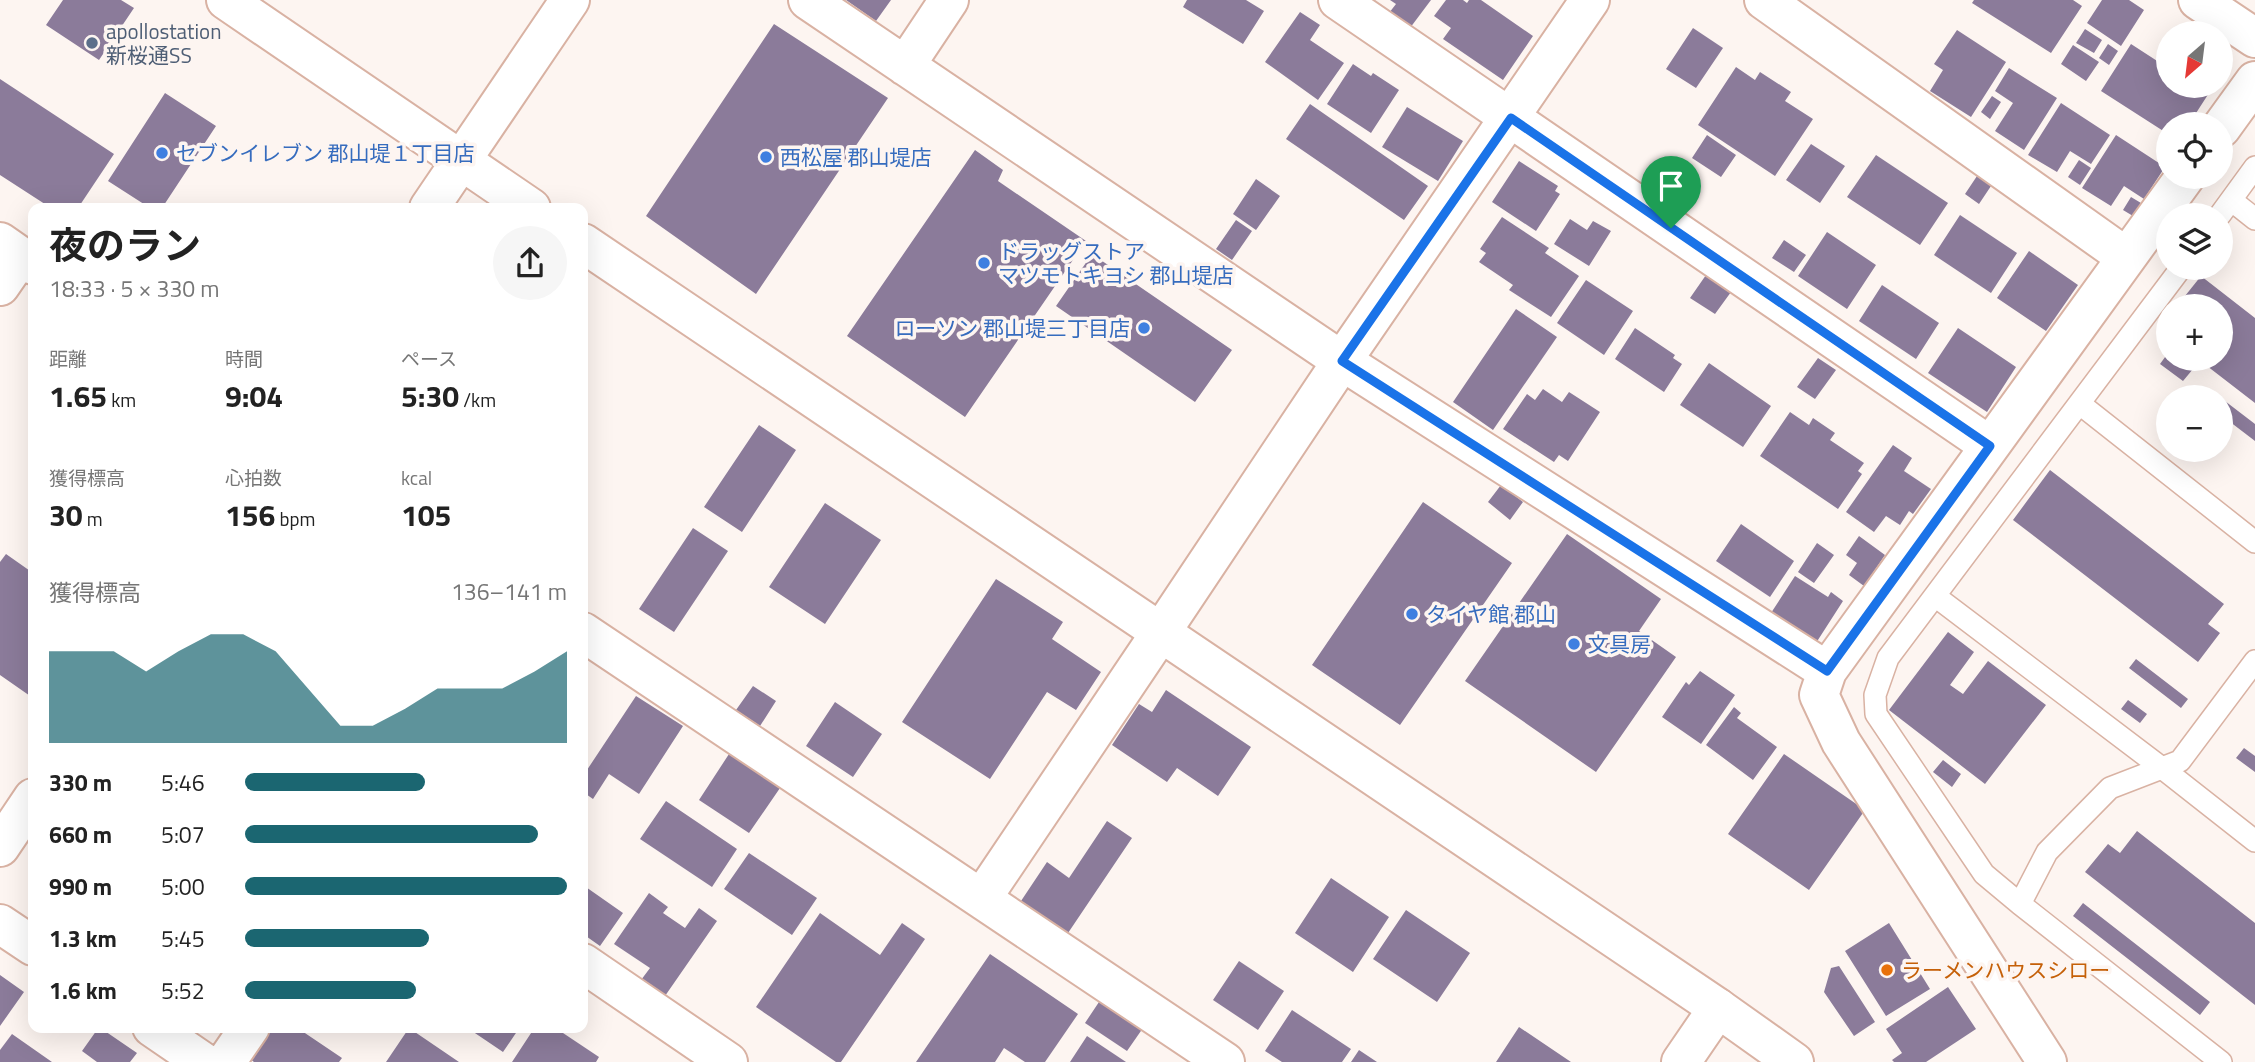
<!DOCTYPE html>
<html lang="ja">
<meta charset="utf-8">
<style>
:root{--surface:#fff;--page:#f6f6f6;--text:#222;--muted:#767676;--accent:#1b6671}
body{margin:0;font-family:"Titillium Web","Noto Sans JP",sans-serif;background:var(--page);color:var(--text);height:100vh;display:flex;flex-direction:column;font-size:26px;white-space:nowrap}
*{box-sizing:border-box;margin:0}
p{font-size:23px;color:var(--muted)}
.icon{flex:none;width:38px;height:38px;fill:none;stroke:currentColor;stroke-width:2;stroke-linecap:round;stroke-linejoin:round}
.map{position:relative;flex:1;overflow:hidden}
.panel{position:absolute;left:28px;top:203px;width:560px;height:830px;display:flex;flex-direction:column;background:var(--surface);border-radius:14px;box-shadow:0 7px 28px #0002}
.panel>*{flex:none}
.needle{width:46px;rotate:208deg}
.tools{position:absolute;left:2156px;top:21px;display:grid;gap:14px}
.tools a{display:grid;place-items:center;width:77px;height:77px;border-radius:50%;background:var(--surface);box-shadow:0 7px 28px #0002;font-size:35px}
.pin{position:absolute;display:grid;place-items:center;width:60px;height:60px;color:#fff;margin:-72px -30px;border-radius:50% 50% 50% 0;rotate:-45deg;box-shadow:0 0 7px #0007}
.pin .icon{rotate:45deg}
.round{display:grid;place-items:center;flex:none;width:74px;height:74px;border-radius:37px;background:var(--page)}
.summary{display:flex;align-items:center;justify-content:space-between;height:119px;padding:0 21px}
h1{font-size:38px;font-weight:700;line-height:52px}
.stats{display:grid;grid-template-columns:repeat(3,1fr);gap:10px;height:119px;padding:7px 21px}
.stats div{display:grid;align-content:center}
.stats b{font-size:30px;font-weight:700}
.stats small{font-size:19px;font-weight:400}
.stats p{font-size:19px}
.chart{height:196px;padding:14px 21px}
.chart p{display:flex;justify-content:space-between}
.chart svg{width:100%;height:126px;margin-top:7px;fill:var(--accent);opacity:.7}
ul{padding:0 21px;list-style:none;font-size:23px}
li{display:grid;grid-template-columns:112px 84px 1fr;align-items:center;height:52px}
li i{height:18px;border-radius:9px;background:var(--accent)}
.map>svg:first-child{display:block}
.building{fill:#8b7b9a}
.lines{fill:none;stroke-linecap:round;stroke-linejoin:round}
.lane-casing{stroke:#d9b2a3;stroke-width:24}
.street-casing{stroke:#d9b2a3;stroke-width:42}
.secondary-casing{stroke:#d9b2a3;stroke-width:42}
.lane{stroke:#fff;stroke-width:21}
.street{stroke:#fff;stroke-width:38}
.secondary{stroke:#fff;stroke-width:38}
.route-casing{stroke:#fff;stroke-width:14}
.route{stroke:#1a73e8;stroke-width:9}
.service-dot{fill:#5c6f8a;stroke:#fdf5f1;stroke-width:2.5}
.shop-dot{fill:#3f7fe0;stroke:#fdf5f1;stroke-width:2.5}
.food-dot{fill:#e8710a;stroke:#fdf5f1;stroke-width:2.5}
.labels{text-anchor:middle;dominant-baseline:central;stroke-width:7;stroke-linejoin:round;paint-order:stroke}
.service-label{font-size:21px;fill:#4e5e75;stroke:#fdf5f1;text-anchor:start}
.shop-label{font-size:21px;fill:#366cbe;stroke:#fdf5f1;text-anchor:start}
.food-label{font-size:21px;fill:#c56008;stroke:#fdf5f1;text-anchor:start}
</style>
<div class="map">
<svg width="2255" height="1062" viewBox="0 0 2255 1062">
<rect width="100%" height="100%" fill="#fdf5f1"/>
<path class="building" d="M63,0H121L134,8L99,60L46,25Z
M846,0H891L876,21Z
M1187,0H1246L1264,11L1243,44L1183,7Z
M1390,0H1431L1410,28L1389,13L1396,4Z
M1446,0H1463L1467,3L1469,0H1481L1533,36L1503,80L1443,39L1451,28L1434,16Z
M1974,0H2073L2082,6L2051,53L1972,3Z
M2102,0H2129L2144,10L2121,46L2087,23Z
M1300,12L1320,25L1310,40L1344,63L1318,100L1265,62Z
M774,24L888,98L756,294L646,216Z
M1693,28L1723,48L1696,88L1666,69Z
M2085,29L2102,40L2094,53L2076,43Z
M1957,30L2006,62L1971,117L1930,91L1943,70L1934,64Z
M2108,44L2118,51L2109,65L2099,58Z
M2131,44L2168,68V86H2197L2209,93L2189,124H2168V134L2101,91Z
M2073,45L2099,62L2086,81L2061,64Z
M1353,64L1371,76L1373,73L1399,90L1371,133L1327,104Z
M1736,67L1755,80L1760,72L1791,92L1785,101L1813,119L1775,176L1698,125Z
M2009,68L2057,98L2024,150L1995,131L2013,103L1995,91Z
M0,79L114,154L78,208H51L0,175Z
M165,93L216,126L162,208H150L108,181Z
M1992,96L2001,102L1990,119L1981,112Z
M2061,103L2110,135L2091,164L2070,151L2057,172L2028,155Z
M1310,104L1428,186L1404,220L1286,139Z
M1407,107L1463,141L1438,181L1382,147Z
M1707,135L1736,155L1721,177L1692,158Z
M2116,135L2165,167L2144,199L2124,186L2111,206L2082,188Z
M1811,144L1845,166L1820,203L1786,180Z
M975,150L1003,170L998,181L1086,241L965,417L847,336Z
M1876,155L1948,203L1920,245L1847,197Z
M2079,160L2091,168L2080,185L2068,177Z
M1519,161L1558,186L1555,191L1560,194L1536,231L1492,202Z
M1981,170L1995,180L1979,204L1965,194Z
M1256,179L1280,196L1256,230L1233,214Z
M2131,197L2141,203L2133,216L2123,210Z
M1960,215L2017,253L1991,293L1934,255Z
M1502,217L1549,248L1545,253L1579,276L1551,317L1509,290L1513,285L1479,262L1486,253L1480,249Z
M1570,219L1587,230L1593,221L1611,231L1589,266L1554,244Z
M1236,220L1252,231L1232,260L1216,249Z
M1827,232L1876,265L1847,309L1798,276Z
M1784,240L1806,255L1794,272L1772,258Z
M2029,251L2078,285L2046,331L1997,298Z
M1092,254L1232,350L1195,402L1056,306Z
M1706,275L1731,292L1715,314L1690,298Z
M2201,276L2255,318V403L2198,359H2221V306H2177Z
M1586,280L1633,311L1604,355L1557,323Z
M1882,285L1939,323L1916,359L1859,321Z
M1516,309L1557,337L1493,430L1453,402Z
M1635,328L1675,355L1673,358L1682,364L1664,392L1615,359Z
M1958,328L2016,367L1987,412L1928,373Z
M2168,353V359H2179L2193,369L2183,381L2160,364Z
M1818,358L1836,370L1815,399L1797,387Z
M1709,363L1771,406L1743,447L1680,405Z
M1543,389L1562,402L1569,392L1600,412L1568,461L1559,455L1554,462L1503,429L1527,394L1535,400Z
M2221,398L2255,424V441L2221,415Z
M1790,412L1809,425L1813,418L1835,433L1830,440L1864,463L1858,471L1862,474L1838,509L1760,456Z
M759,425L796,450L742,532L704,507Z
M1893,445L1912,458L1904,471L1931,489L1913,514L1909,511L1900,525L1886,516L1874,532L1846,512Z
M2050,470L2224,604L2208,624L2220,633L2198,662L2013,520Z
M1501,485L1523,502L1510,520L1488,502Z
M1423,502L1512,563L1400,725L1312,665Z
M825,503L881,540L825,624L769,587Z
M1741,524L1794,561L1770,597L1716,561Z
M693,528L728,551L674,632L639,609Z
M1567,534L1661,599L1639,631L1676,657L1596,772L1465,681Z
M1859,536L1885,555L1864,586L1849,575L1857,563L1846,555Z
M1817,543L1834,555L1814,583L1798,572Z
M6,554L33,573V698L0,675V562Z
M1795,576L1828,597L1831,592L1843,601L1816,643L1771,613Z
M996,579L1063,622L1052,639L1101,672L1076,710L1047,692L990,779L902,722Z
M1948,632L1974,652L1950,685L1963,694L1988,661L2046,705L1985,784L1889,710Z
M2136,659L2188,699L2181,708L2129,668Z
M1700,671L1735,695L1701,744L1662,717L1686,682L1689,685Z
M753,686L776,701L760,726L736,710Z
M1166,690L1251,747L1218,796L1177,768L1167,782L1112,745L1139,704L1152,712Z
M636,696L683,726L639,794L609,774L593,799L583,792V776Z
M2128,700L2147,714L2140,723L2121,709Z
M835,702L882,734L853,777L806,746Z
M1734,707L1741,713L1737,718L1777,747L1753,780L1706,745Z
M2244,748L2255,756V772L2236,758Z
M729,754L780,788L749,833L699,800Z
M1784,754L1865,810L1809,890L1728,834Z
M1943,760L1961,774L1952,787L1933,772Z
M666,801L737,849L712,887L640,839Z
M1107,821L1132,838L1066,936L1019,904L1047,862L1069,878Z
M2137,831L2255,923V1005L2085,872L2108,844L2120,853Z
M749,853L817,898L792,935L724,889Z
M1331,878L1389,917L1353,972L1295,933Z
M583,885L623,913L600,946L583,934Z
M649,893L668,907L663,913L685,928L699,908L717,921L665,996L641,980L650,968L614,944Z
M2083,903L2210,1002L2200,1015L2073,916Z
M1406,910L1470,953L1437,1002L1373,959Z
M820,913L880,955L902,923L925,939L841,1062H836L756,1007Z
M1889,923L1930,989L1886,1016L1845,951Z
M990,954L1078,1014L1045,1062H1025L1004,1048L995,1062H916Z
M1239,961L1284,991L1258,1030L1213,1000Z
M1839,966L1875,1022L1854,1036L1824,992L1831,968Z
M0,975L24,992L0,1026Z
M1948,987L1976,1029L1926,1062H1894L1892,1060L1902,1053L1886,1029Z
M1101,999L1143,1028L1127,1051L1085,1023Z
M1292,1010L1351,1049L1342,1062H1282L1265,1051Z
M99,1027L137,1053L130,1062H97L82,1051Z
M272,1027H296L342,1058L339,1062H254L250,1059Z
M466,1027H520L503,1052Z
M535,1027H554L599,1057L596,1062H512Z
M1519,1027L1571,1062H1496Z
M409,1028L459,1062H386Z
M12,1034L52,1062H0V1050Z
M1087,1036L1126,1062H1070Z
M1359,1050L1377,1062H1351Z"/>
<g class="lines">
<defs>
<path id="lane" d="M2231,200L2255,219
M2220,215L2255,167
M2080,404L2255,542
M1935,596L2162,768L2255,841
M2020,904L1984,874L1876,714L1875,695L1888,658L2181,268
M2221,1062L2020,904L2047,852L2110,788L2180,761L2255,661"/>
<path id="street" d="M808,0L1342,361L1827,671L1819,695L1841,742L2047,1062
M1338,0L1990,446
M1764,0L2126,257
M2198,0L2255,38
M905,66L949,0
M2221,128L2255,81
M0,242L33,265
M0,286L20,257
M583,632L1225,1062
M1827,671L2185,177
M982,898L1161,632
M0,924L33,946
M583,963L728,1062
M152,1027L203,1062
M226,1062L250,1027
M1681,1062L1718,1008"/>
<path id="secondary" d="M226,0L531,208
M429,208L570,0
M583,243L1718,1008L1794,1062
M1161,632L1342,361L1590,0
M0,847L33,798"/>
</defs>
<use href="#lane" class="lane-casing"/>
<use href="#street" class="street-casing"/>
<use href="#secondary" class="secondary-casing"/>
<use href="#lane" class="lane"/>
<use href="#street" class="street"/>
<use href="#secondary" class="secondary"/>
</g>
<g class="lines">
<defs>
<path id="route" d="M1511,118L1990,446L1827,671L1342,361Z"/>
</defs>
<use href="#route" class="route-casing"/>
<use href="#route" class="route"/>
</g>
<circle class="service-dot" cx="92" cy="43" r="7"/>
<g class="shop-dot">
<circle cx="162" cy="153" r="7"/>
<circle cx="766" cy="157" r="7"/>
<circle cx="984" cy="263" r="7"/>
<circle cx="1144" cy="328" r="7"/>
<circle cx="1412" cy="614" r="7"/>
<circle cx="1574" cy="644" r="7"/>
</g>
<circle class="food-dot" cx="1887" cy="970" r="7"/>
<g class="labels">
<g class="service-label">
<text x="106" y="31">apollostation<tspan x="106" dy="24">新桜通SS</tspan></text>
</g>
<g class="shop-label">
<text x="176" y="153">セブンイレブン 郡山堤１丁目店</text>
<text x="780" y="157">西松屋 郡山堤店</text>
<text x="998" y="251">ドラッグストア<tspan x="998" dy="24">マツモトキヨシ 郡山堤店</tspan></text>
<text x="1130" y="328" text-anchor="end">ローソン 郡山堤三丁目店</text>
<text x="1426" y="614">タイヤ館 郡山</text>
<text x="1588" y="644">文具房</text>
</g>
<g class="food-label">
<text x="1901" y="970">ラーメンハウスシロー</text>
</g>
</g>
</svg>
<div class="tools">
<a><svg class="needle" viewBox="-14 -14 28 28"><path d="M0-13l5 13h-10z" fill="#e53935"/><path d="M0 13l5-13h-10z" fill="#767676"/></svg></a>
<a><svg class="icon" aria-label="locate" viewBox="0 0 24 24"><circle cx="12" cy="12" r="6"/><path d="M12 2v4M12 18v4M2 12h4M18 12h4"/></svg></a>
<a><svg class="icon" aria-label="layers" viewBox="0 0 24 24"><path d="M12 4l9 5-9 5-9-5zM3 14l9 5 9-5"/></svg></a>
<a>+</a>
<a>−</a>
</div>
<div class="pin" style="left:1671px;top:228px;background:#1e9e55"><svg class="icon" aria-label="arrive" viewBox="0 0 24 24"><path d="M6 21V4h12l-3 4 3 4H6"/></svg></div>
<section class="panel">
<div class="summary"><div><h1>夜のラン</h1><p>18:33 · 5 × 330 m</p></div><a class="round"><svg class="icon" aria-label="share" viewBox="0 0 24 24"><path d="M12 15V3M7 8l5-5 5 5M5 13v7h14v-7"/></svg></a></div>
<div class="stats">
<div><p>距離</p><b>1.65<small> km</small></b></div>
<div><p>時間</p><b>9:04</b></div>
<div><p>ペース</p><b>5:30<small> /km</small></b></div>
</div>
<div class="stats">
<div><p>獲得標高</p><b>30<small> m</small></b></div>
<div><p>心拍数</p><b>156<small> bpm</small></b></div>
<div><p>kcal</p><b>105</b></div>
</div>
<div class="chart"><p><span>獲得標高</span>136–141 m</p>
<svg viewBox="0 0 160 44" preserveAspectRatio="none"><path d="M0 44V12L10 12L20 12L30 19L40 12L50 6L60 6L70 12L80 25L90 38L100 38L110 32L120 25L130 25L140 25L150 19L160 12V44z"/></svg>
</div>
<ul>
<li><b>330 m</b>5:46<i style="width:56%"></i></li>
<li><b>660 m</b>5:07<i style="width:91%"></i></li>
<li><b>990 m</b>5:00<i style="width:100%"></i></li>
<li><b>1.3 km</b>5:45<i style="width:57%"></i></li>
<li><b>1.6 km</b>5:52<i style="width:53%"></i></li>
</ul>
</section>
</div>
